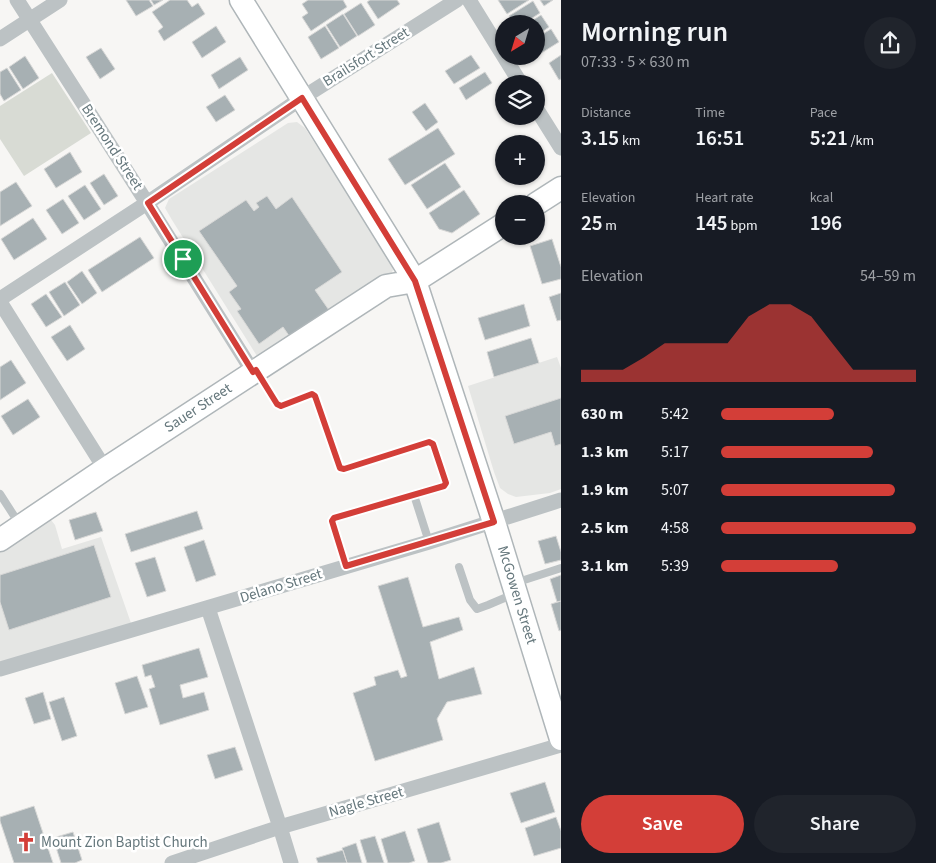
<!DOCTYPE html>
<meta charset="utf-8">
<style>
:root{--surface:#171b24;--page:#20242c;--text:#f1f3f6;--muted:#9ea1a6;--accent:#d33e38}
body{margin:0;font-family:"Source Sans 3",sans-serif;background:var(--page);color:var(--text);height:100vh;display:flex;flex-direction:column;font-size:19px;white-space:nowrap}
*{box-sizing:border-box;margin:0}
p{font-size:16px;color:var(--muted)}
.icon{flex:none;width:28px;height:28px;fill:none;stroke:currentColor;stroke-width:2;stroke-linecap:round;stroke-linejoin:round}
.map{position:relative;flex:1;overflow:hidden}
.drawer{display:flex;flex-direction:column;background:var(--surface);width:375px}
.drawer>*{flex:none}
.needle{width:32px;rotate:218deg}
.tools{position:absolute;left:495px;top:15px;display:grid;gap:10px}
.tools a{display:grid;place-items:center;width:50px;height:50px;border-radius:50%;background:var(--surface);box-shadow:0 1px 4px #0004;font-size:25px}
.pin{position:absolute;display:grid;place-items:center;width:42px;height:42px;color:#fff;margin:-21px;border:2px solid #fff;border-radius:50%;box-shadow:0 1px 5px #0007}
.round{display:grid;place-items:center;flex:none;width:52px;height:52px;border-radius:26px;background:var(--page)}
.head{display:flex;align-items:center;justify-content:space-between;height:85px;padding:0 20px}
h1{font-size:28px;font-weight:600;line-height:38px}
.stats{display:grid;grid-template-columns:repeat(3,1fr);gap:8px;height:85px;padding:5px 20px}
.stats div{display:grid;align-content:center}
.stats b{font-size:21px;font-weight:600}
.stats small{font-size:14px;font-weight:400}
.stats p{font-size:14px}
.chart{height:140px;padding:10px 20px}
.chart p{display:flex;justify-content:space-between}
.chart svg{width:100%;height:90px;margin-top:5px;fill:var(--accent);opacity:.7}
.action{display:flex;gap:10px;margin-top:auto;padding:10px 20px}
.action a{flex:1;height:58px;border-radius:30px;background:var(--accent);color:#fff;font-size:20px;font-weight:600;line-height:58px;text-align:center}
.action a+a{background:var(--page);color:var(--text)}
ul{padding:0 20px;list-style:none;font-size:16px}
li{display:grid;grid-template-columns:80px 60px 1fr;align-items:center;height:38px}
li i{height:12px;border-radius:6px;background:var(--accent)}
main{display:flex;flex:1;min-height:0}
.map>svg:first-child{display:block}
.built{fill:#e5e6e4}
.green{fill:#d8dbd4}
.building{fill:#a7b0b3;stroke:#d8d8d7}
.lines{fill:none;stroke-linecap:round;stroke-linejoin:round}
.secondary-casing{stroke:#afb6b9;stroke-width:25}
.lane{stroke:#bcc2c4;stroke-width:8}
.street{stroke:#bcc2c4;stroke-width:15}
.secondary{stroke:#fff;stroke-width:22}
.route-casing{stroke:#fff;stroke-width:10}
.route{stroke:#d33e38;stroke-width:6}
.labels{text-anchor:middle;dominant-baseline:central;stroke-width:5;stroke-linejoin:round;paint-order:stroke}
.street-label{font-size:15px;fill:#65777c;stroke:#fff}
.poi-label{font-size:15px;fill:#65777c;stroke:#fff;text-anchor:start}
</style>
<main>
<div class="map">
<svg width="561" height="863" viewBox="0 0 561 863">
<rect width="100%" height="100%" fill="#f7f6f4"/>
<path class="built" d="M297,122L305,128L391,260L393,270L389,278L263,360L257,356L172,220L165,208L169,199L288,123Z
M557,357L561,368V489L550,493L516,497L508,494L500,488L494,472L468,386Z
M51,520L55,525L62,549L101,537L132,626L0,663V548Z"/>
<path class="green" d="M52,73L91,133L24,176L0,139V106Z"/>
<path class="building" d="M126,0H149L153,6L136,16Z
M151,0H163L154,5Z
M170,0H187L192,7L198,3L205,14L164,41L158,31L163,27L152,12Z
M308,0H343L347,7L311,31L302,17L308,13L302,4Z
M370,0H397L400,4L378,19L367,2Z
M498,0H529L507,14Z
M540,0H553L544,6Z
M533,1L540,13L523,24H514L509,16Z
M361,3L375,25L358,36L344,14Z
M343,14L357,36L340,47L326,25Z
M541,15L549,27L536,36V24H527Z
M216,26L226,42L202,58L192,42Z
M325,26L339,48L321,59L308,37Z
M551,29L559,42L535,57V56H536V38Z
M101,48L115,69L100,79L86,57Z
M471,55L480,68L454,84L445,71Z
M561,55V79L559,80L549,63Z
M25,56L39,78L23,89L9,67Z
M240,57L248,70L219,89L211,75Z
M7,68L21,90L4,101L0,94V72Z
M485,72L492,83L466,100L459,88Z
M225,95L235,110L216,122L206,107Z
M425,103L438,122L426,131L412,112Z
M438,128L455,154L405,185L388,159Z
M70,152L82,172L56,188L44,169Z
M445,163L461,187L427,209L411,185Z
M104,174L118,196L104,205L90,183Z
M16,182L32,206L0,226V192Z
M85,185L101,209L84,220L68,196Z
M464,190L480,214L452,233L439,229L429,213Z
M267,196L276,209L292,197L342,272L315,290L331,313L292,340L283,327L259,344L237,311L241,309L229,292L237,286L199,231L246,200L254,211L259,207L256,203Z
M63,199L79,223L62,234L46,210Z
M33,218L47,239L14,260L1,239Z
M140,237L154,258L102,292L88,270Z
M552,239L561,267V279L542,284L530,246Z
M82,271L97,293L82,304L67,282Z
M65,282L80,305L64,316L49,292Z
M561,293V320L557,321L549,297Z
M46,294L62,317L46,327L31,304Z
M524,304L530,326L485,340L478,318Z
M70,325L85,349L67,361L51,337Z
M531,338L539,363L494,377L487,352Z
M11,360L26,383L0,400V367Z
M561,398V444L555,446L551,432L514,444L505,416Z
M28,399L40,417L13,435L1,416Z
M197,511L203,529L131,552L125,534Z
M96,512L103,531L75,540L69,520Z
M556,536L561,552V560L545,564L538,541Z
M204,540L216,575L196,582L184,547Z
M94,545L111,597L9,630L0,602V575Z
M155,557L166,591L147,597L135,563Z
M561,575V601L557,602L550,579Z
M408,577L423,627L459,617L463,630L430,642L439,679L474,667L482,694L447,702L437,719L443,740L375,761L353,693L376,685L374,677L398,670L401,678L407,676L378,586Z
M561,601V630L559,631L551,604Z
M199,648L208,677L180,685L183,698L204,692L209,710L160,725L149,689L155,687L151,675L145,677L142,665Z
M137,676L148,707L125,714L115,683Z
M43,692L51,719L34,724L25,698Z
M64,697L77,736L62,741L49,702Z
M235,747L243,770L215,779L207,755Z
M545,782L555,812L521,823L510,793Z
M34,806L53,863H14L0,821V817Z
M556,817L561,831V848L534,856L525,828Z
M439,822L451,860L441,863H428L417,829Z
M405,831L415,861L409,863H388L381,839Z
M73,832L82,860L75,863H61L53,838Z
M375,836L384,863H367L360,840Z
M356,843L362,863H347L342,848Z
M343,850L347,863H318L316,858Z"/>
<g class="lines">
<defs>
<path id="secondary" d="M241,0L415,281L494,522L561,739
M536,204L561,188
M0,540L105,469L386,286L415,281L504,224"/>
</defs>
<use href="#secondary" class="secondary-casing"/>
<path class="lane" d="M258,372L277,404L281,406L312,394L315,396L340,468L345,469L429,442L433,444L446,483L444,486L414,495
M0,494L20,525
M346,566L332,521L334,518L414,495L429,542
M459,567L470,600L477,609L488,605L514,594
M515,583L561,568"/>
<path class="street" d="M17,0L147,203L253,372
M469,0L521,84
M0,39L60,0
M536,108L561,148
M0,299L147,203L302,98L457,0
M0,302L105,469
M208,608L280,827L291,863
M0,669L429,542L561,500
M172,863L280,827L561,745"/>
<use href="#secondary" class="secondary"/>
</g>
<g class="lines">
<defs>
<path id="route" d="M302,98L415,281L494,522L346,566L332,521L334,518L444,486L446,483L433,444L429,442L344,469L340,468L315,396L312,394L281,406L277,404L256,370L253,372L148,203Z"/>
</defs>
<use href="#route" class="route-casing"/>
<use href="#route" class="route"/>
</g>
<defs>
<symbol id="church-bare" viewBox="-9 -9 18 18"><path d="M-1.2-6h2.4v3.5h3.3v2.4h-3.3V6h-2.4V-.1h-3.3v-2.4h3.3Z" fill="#d33e38" stroke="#fff" stroke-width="2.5" paint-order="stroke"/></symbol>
</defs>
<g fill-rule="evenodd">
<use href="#church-bare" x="12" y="828" width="28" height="28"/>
</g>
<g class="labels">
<g class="street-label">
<text transform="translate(366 57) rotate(-32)">Brailsfort Street</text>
<text transform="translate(112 147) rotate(57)">Bremond Street</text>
<text transform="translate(198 408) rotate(-33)">Sauer Street</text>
<text transform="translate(281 586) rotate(-17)">Delano Street</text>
<text transform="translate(517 595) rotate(73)">McGowen Street</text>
<text transform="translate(366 802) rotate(-16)">Nagle Street</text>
</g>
<g class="poi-label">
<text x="41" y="842">Mount Zion Baptist Church</text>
</g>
</g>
</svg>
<div class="tools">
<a><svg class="needle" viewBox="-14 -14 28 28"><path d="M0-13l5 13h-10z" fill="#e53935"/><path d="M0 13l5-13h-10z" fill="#9ea1a6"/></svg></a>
<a><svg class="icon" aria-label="layers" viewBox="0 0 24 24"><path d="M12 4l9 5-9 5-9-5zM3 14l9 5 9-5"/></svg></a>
<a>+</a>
<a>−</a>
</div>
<div class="pin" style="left:183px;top:259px;background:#1e9e55"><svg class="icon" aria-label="arrive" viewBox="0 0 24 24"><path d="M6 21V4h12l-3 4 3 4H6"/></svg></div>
</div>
<section class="drawer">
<div class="head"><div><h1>Morning run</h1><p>07:33 · 5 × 630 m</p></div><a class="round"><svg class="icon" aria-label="share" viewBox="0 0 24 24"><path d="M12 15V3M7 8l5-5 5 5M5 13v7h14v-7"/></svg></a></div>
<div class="stats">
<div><p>Distance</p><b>3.15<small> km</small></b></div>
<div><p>Time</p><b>16:51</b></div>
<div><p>Pace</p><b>5:21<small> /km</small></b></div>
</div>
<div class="stats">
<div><p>Elevation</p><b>25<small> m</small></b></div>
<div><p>Heart rate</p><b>145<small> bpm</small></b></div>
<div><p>kcal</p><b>196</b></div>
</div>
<div class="chart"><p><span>Elevation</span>54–59 m</p>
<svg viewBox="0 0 160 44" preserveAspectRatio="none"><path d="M0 44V38L10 38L20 38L30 32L40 25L50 25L60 25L70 25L80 12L90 6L100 6L110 12L120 25L130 38L140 38L150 38L160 38V44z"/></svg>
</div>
<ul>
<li><b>630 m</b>5:42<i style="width:58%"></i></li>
<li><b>1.3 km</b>5:17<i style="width:78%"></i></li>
<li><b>1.9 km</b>5:07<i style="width:89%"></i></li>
<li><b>2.5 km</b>4:58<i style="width:100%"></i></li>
<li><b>3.1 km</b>5:39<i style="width:60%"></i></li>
</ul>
<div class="action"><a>Save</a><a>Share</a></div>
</section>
</main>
